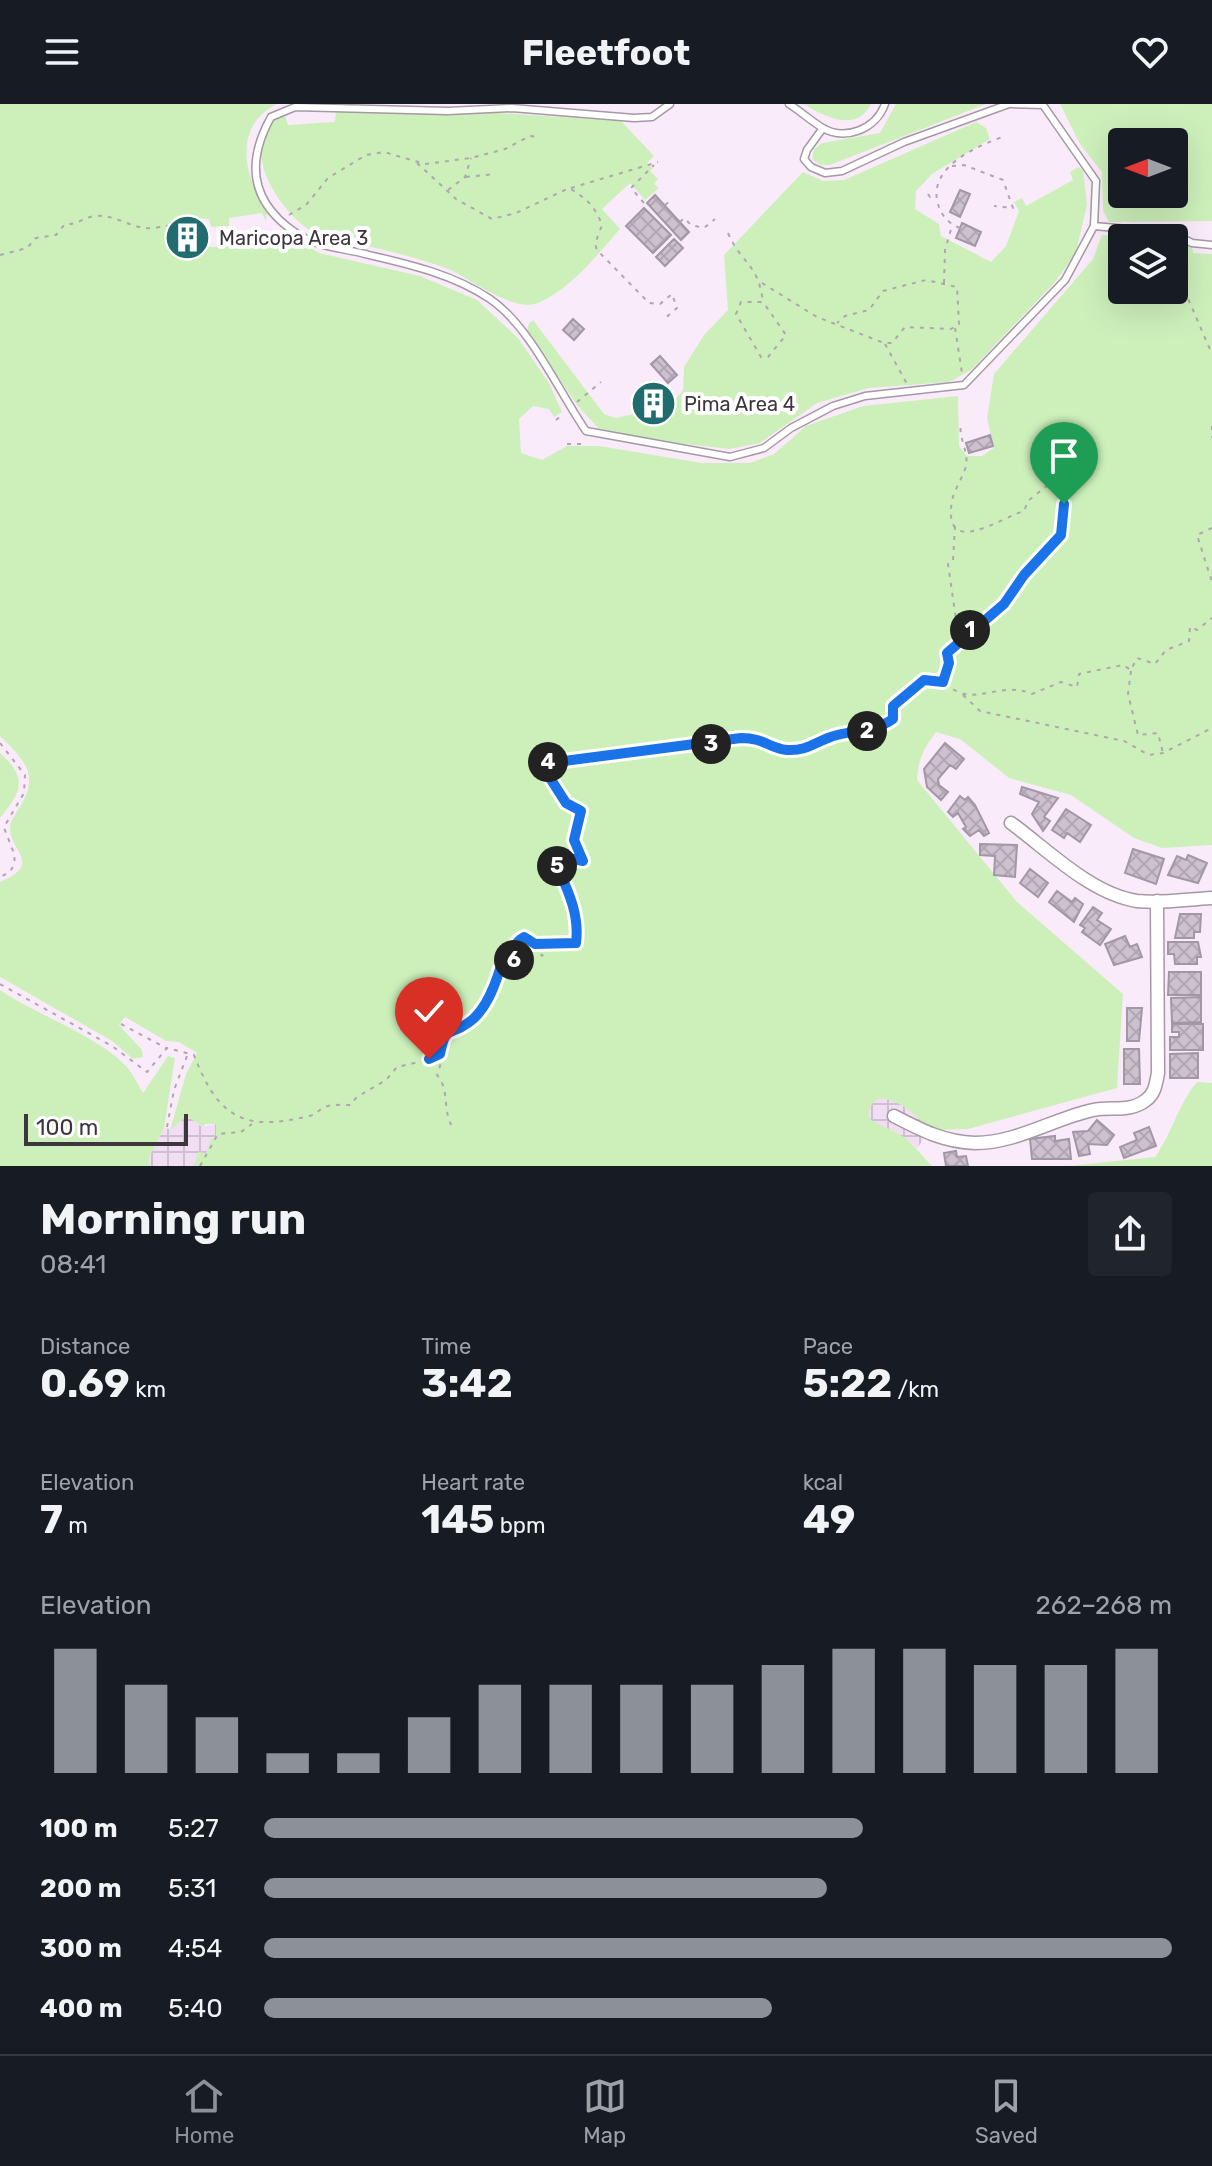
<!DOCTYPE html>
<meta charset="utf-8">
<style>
:root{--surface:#171b24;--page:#20242c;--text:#f1f3f6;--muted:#9ea1a6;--line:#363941;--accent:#8c9099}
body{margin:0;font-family:Rubik,sans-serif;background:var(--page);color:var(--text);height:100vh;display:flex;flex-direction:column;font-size:30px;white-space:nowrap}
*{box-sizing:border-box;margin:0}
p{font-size:26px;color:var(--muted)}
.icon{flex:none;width:44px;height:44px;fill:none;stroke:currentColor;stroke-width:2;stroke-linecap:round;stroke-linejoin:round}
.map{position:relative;height:1062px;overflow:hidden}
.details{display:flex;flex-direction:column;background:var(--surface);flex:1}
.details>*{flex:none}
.needle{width:52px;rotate:270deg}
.controls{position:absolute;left:1108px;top:24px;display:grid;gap:16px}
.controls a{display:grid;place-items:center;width:80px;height:80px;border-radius:8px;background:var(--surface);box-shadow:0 8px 32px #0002;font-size:40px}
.scale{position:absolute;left:24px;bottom:20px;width:164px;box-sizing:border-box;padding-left:8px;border:4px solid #3d373d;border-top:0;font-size:22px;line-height:28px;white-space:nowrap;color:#3d373d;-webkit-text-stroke:6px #fff;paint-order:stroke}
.pin{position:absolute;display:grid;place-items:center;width:68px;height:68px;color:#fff;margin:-82px -34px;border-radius:50% 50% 50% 0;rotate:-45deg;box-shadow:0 0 8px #0007}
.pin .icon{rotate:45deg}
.km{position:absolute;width:40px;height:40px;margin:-20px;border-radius:50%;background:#222;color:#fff;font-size:22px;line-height:40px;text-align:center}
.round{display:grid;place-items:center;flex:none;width:84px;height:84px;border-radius:8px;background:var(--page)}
.headline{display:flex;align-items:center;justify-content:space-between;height:136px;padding:0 40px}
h1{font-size:44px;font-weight:700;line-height:60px}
.figures{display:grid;grid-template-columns:repeat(3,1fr);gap:12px;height:136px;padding:8px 40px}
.figures div{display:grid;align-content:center}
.figures b{font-size:40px;font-weight:700}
.figures small{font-size:22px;font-weight:400}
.figures p{font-size:22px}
.chart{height:224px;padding:16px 40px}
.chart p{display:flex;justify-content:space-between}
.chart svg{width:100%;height:144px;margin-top:8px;stroke:var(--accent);stroke-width:6}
ul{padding:0 40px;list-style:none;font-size:26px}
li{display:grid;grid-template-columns:128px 96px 1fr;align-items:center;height:60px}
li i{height:20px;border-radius:10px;background:var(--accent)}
header{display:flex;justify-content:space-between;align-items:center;height:104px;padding:0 40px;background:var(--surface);font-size:36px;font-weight:700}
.tab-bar{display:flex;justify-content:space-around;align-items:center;height:112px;border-top:2px solid var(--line);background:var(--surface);font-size:22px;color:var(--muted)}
.tab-bar a{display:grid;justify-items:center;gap:4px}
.tab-bar .current{color:var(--accent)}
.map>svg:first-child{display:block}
.industrial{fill:url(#industrial-grid)}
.green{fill:#cdf0bb;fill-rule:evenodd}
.building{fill:url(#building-cross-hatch);stroke:#a297a6;stroke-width:2}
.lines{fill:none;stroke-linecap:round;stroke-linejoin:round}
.service-casing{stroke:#a698a5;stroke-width:9}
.minor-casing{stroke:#a698a5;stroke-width:15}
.path{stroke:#b0a5b0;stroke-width:2;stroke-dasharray:4 6;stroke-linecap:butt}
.service{stroke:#fff;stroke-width:6}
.minor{stroke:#fff;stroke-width:12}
.route-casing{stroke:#fff;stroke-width:16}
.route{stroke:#1a73e8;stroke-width:10}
.labels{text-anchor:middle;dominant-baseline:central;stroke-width:8;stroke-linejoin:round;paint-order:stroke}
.poi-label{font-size:20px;fill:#3d373d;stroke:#fff;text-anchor:start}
</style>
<header><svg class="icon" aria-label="menu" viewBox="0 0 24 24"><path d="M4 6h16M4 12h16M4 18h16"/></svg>Fleetfoot<svg class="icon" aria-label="heart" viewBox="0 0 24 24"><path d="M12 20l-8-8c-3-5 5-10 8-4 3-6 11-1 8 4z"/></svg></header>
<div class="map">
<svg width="1212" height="1062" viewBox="0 0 1212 1062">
<defs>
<pattern id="industrial-grid" width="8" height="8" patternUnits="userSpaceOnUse" patternTransform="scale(2)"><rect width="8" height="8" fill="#f2def2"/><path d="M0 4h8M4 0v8" fill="none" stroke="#d0bfd0"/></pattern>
<pattern id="building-cross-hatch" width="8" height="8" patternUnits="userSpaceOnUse" patternTransform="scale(2)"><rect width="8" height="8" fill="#cdc1d0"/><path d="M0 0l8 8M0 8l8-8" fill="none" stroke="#b1a6b4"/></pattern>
</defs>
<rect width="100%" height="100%" fill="#faebfa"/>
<path class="industrial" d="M880,985L914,1007L929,1026L917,1045L906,1034L880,1027L863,1012Z
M187,1011L202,1023L216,1020V1034L206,1049H198L194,1062H150L149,1053L164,1024L170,1025Z"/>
<path class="green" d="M0,0H277C232,22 244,73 267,107L266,117L262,109L229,114V122L211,123L209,115L184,114L177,128L182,145L276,138L275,128L282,127L319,149L420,172L477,196L518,234L549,279L562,308L554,313L549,305L533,302L519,315L521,349L542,356L567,342H599L702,359H750L774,350L806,322L863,302L958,292L959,342L967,352H982L994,344L987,314L994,270L1093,155L1102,131L1116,132L1122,186H1174V141L1192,142L1193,149L1212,150V741L1162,744L1134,734L1071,691L1009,674L960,635L936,628C924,644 918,655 917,676L1017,798L1123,890L1117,984L968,1025L929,1026C915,1009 901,997 879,994L872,1000L868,1010L871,1016L906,1034L932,1062H194L198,1048L206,1049L211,1035L216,1034V1020H205L203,1023L187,1012L170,1026L186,970L197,949L179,938L166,937L125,913L119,921L142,946L143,953L133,955L112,937L0,873V778C44,760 9,747 10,723C11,715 17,708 21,701C40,669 23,655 0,632Z
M804,0H871C857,29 824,13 804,0Z
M896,0H986L830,61H821L812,55L814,45L822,39L880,29Z
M1060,0H1212V117L1109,118L1103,106L1102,68L1080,40ZM1122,38H1174V90H1122Z
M336,8L499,9L621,17L654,52L647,59L653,64L650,67L658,75L654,80L659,84L645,96L630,79L602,105L620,125C596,152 572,184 538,199C513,209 470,174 448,165C406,149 359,141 316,130C280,111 231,38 284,9L288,21L335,18Z
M976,18L986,24L990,35L932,70L916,87L915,105L939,120L941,132L991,158L1006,142L1019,107L1014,98L1022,94L1026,102L1073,76L1070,68L1078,63L1083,66L1087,101L1076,148L1056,177L971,266L949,278L869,284L817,299L760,339L730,345L640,335L598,324L577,301L527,227L529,219L533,216L604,310L616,314L643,308L658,319L683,286L684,263L704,231L728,206L724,151L803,68L823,77L844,76Z
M0,649C28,674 22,687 0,714Z
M0,886C35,910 100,933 127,963C133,970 138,981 143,989L168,952L175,954L164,1024L149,1053L150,1062H0Z
M1197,978L1212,979V1062H1068L1155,1053C1172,1029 1178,1001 1197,978Z"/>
<path class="building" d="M960,86L970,90L960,113L950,108Z
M655,91L689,128L681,136L647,99Z
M644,104L671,131L653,149L626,122Z
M962,119L981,128L975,142L956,134Z
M674,135L683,144L665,162L656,153Z
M573,215L584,225L574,236L563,226Z
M660,252L677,271L668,279L651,260Z
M990,331L993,342L969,349L966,339Z
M945,639L964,655L956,665L950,661L938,675L939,681L948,688L941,696L927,683L924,665Z
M1022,683L1058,694L1044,713L1050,717L1043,727L1032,710L1039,698L1020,690Z
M960,692L965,696L968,693L975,701L989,729L984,732L979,726L970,732L963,725L966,723L958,709L953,713L948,708Z
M1066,705L1091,721L1080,738L1067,729L1064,734L1052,726Z
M980,740L1017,741L1015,773L994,771L995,752L980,751Z
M1133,745L1164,755L1156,780L1125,769Z
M1188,751L1207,759L1198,779L1168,771L1177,752L1186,756Z
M1030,765L1048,779L1038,793L1020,779Z
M1057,787L1072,798L1075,794L1083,800L1074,818L1049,798Z
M1093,803L1102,809L1097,816L1111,825L1100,841L1082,828L1085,824L1080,821Z
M1180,810H1201L1200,828H1194V834H1175Z
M1125,832L1130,843L1137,840L1142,853L1114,861L1105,840Z
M1168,838H1198L1201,853H1197V860H1175L1174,850H1168Z
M1169,868H1201V891H1168Z
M1201,893V918L1172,919L1171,894Z
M1127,904H1142L1139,937H1127Z
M1172,920H1203V946H1170V933H1179V928H1172Z
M1124,945H1139L1140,980H1124Z
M1198,949V974H1170V950Z
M1097,1016L1114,1031L1107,1041L1088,1040L1090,1050L1079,1052L1073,1028L1088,1027Z
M1149,1023L1156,1042L1124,1054L1120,1043L1137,1036L1134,1029Z
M1055,1032V1037L1069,1035L1071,1055H1032L1030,1035Z
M956,1047L957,1053L966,1052L968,1062H946L944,1049Z"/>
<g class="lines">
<defs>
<path id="service" d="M670,0L652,13L634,14L512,4L448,7L295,3L271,13C246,58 250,98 296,129C316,143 342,144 365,150C408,160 453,170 490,195C530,222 559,288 586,327L730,353L764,344L791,324L833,302L865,292L964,281L1065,176L1094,122L1096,77L1043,1L1012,0
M789,0C800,7 810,16 821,23C845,38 876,25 885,0
M823,24L807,46L804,55L811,63L825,69L842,67L904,38L1009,0
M1094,122L1173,129L1192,139L1212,141"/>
<path id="minor" d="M1011,719C1048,746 1091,790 1137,797C1162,800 1188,795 1212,794
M894,1012C921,1026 944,1038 975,1039C1016,1039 1053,1015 1093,1006C1111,1002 1130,1009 1146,996C1155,990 1156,979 1158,969L1157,797"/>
</defs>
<use href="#service" class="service-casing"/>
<use href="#minor" class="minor-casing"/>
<path class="path" d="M417,59L456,95L492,115L516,109L569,84C586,94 595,102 602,121L595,140L597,146L649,199L660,200L672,190L677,204L663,216
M952,62L964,61L1003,76L1013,104L994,102
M466,73L496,70
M571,84L658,58
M448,86L465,73L471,54
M928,90L930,93L935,90
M644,99L631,84L654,61
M665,101L671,96
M289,111L306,101L328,74L366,51L384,48L425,60L471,54L505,45L530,32L538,33
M680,118L684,114L691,121L704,124L715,115
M960,124C947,119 940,110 937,96C931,61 978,42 1005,32
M728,129C741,160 758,158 763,198H741L736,210L761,253H768L786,231L763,198
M1120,133L1122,179
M0,151L27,144L36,134L56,131L65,120C78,121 84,113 95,112C113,110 128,122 145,124C163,126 183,112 198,131
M762,179L817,213L884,239H892L905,223L951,225L959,220L957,183L926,176L883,187L869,206L845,212L837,219
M944,179L945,146L952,122
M1126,186L1130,193L1186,190L1212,250
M955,224L962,269
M885,240L907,280
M577,298L601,278
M556,316L563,310
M1212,322V334
M567,340H586
M955,422L953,457L948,460L959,536
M1212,424L1197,431L1212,478
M1131,567L1128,590L1138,631L1158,629L1163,649
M944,576L949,559L947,549L1004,500L1024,471L1061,431C1061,408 1070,386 1070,363L1028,397L1024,407C1002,413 942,456 952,397C954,385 963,374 966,362C969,348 958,333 961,319
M963,591L980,607L1124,637L1149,651L1163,649L1212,624
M0,639L25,671L24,689L4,723C9,742 27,762 0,773
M535,842L542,852L549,842
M0,880L112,942L147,968L167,944L194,951C218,1014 244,1028 309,1012C316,1011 319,1005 325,1003C332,1000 343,1001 350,1001L357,993L386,976L397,963L436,954L451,924C479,919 493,889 500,865L512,860L513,843L521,834L535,840L576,839C580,808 566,783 554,755L555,751L583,757L574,736L581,707C566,703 541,673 544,658L741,634H763C786,658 809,639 833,633C855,627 874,629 893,615V602L924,576C941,573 947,584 961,589C982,596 1006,578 1032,590L1061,578L1077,583L1079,570L1123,561L1131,566L1137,554L1155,560L1166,546L1189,537L1190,523L1197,526L1212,514
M121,920L166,944
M440,951L442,956L437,971C451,987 441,1011 455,1026
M167,1023L174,986L187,952
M200,1062L218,1030L241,1028L252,1020"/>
<use href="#service" class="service"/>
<use href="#minor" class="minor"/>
</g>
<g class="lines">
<defs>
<path id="route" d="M429,955L440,950C446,920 449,933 468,919C485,908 494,884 500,865L512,860C516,848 510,841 524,833L535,840L576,839C580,808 566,783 554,755L555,751L583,757L574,736L581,707L566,699L541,660L741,634C765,634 768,644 787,646C805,647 813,640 828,634C850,625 872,630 893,615V602L924,576L943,578L949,559L947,549L1004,500L1024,471L1061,431L1064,400"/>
</defs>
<use href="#route" class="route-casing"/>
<use href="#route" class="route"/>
</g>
<defs>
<symbol id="building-disc" viewBox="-11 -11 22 22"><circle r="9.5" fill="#206c6e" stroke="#fff"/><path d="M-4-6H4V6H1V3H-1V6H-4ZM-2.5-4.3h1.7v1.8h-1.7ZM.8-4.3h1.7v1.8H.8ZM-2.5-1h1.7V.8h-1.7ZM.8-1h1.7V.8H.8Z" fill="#fff"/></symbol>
</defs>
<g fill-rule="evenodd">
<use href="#building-disc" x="162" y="108" width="51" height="51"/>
<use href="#building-disc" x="628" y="274" width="51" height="51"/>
</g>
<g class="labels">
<g class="poi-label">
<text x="219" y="134">Maricopa Area 3</text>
<text x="684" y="300">Pima Area 4</text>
</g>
</g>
</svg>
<div class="controls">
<a><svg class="needle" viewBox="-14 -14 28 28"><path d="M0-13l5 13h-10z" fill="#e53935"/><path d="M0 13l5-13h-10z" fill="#9ea1a6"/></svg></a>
<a><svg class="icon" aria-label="layers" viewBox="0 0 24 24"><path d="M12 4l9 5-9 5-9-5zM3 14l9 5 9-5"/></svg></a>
</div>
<div class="scale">100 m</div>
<div class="pin" style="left:1064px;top:400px;background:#1e9e55"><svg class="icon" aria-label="arrive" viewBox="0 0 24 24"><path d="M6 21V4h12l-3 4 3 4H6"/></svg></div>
<div class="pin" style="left:429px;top:955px;background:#d93025"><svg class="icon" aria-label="check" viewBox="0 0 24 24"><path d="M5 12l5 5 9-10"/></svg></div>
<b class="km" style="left:970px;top:526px">1</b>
<b class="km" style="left:867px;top:627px">2</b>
<b class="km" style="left:711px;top:640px">3</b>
<b class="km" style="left:548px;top:658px">4</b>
<b class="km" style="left:557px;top:762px">5</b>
<b class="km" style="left:514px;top:856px">6</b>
</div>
<section class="details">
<div class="headline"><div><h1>Morning run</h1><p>08:41</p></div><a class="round"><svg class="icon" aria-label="share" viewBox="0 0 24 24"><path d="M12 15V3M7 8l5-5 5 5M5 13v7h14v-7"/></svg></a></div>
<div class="figures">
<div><p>Distance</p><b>0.69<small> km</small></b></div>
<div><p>Time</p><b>3:42</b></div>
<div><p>Pace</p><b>5:22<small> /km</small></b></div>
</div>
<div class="figures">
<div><p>Elevation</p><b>7<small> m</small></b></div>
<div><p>Heart rate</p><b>145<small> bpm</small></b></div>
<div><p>kcal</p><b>49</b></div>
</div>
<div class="chart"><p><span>Elevation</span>262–268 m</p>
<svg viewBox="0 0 160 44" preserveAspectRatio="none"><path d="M5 44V6M15 44V17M25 44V27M35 44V38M45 44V38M55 44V27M65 44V17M75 44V17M85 44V17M95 44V17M105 44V11M115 44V6M125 44V6M135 44V11M145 44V11M155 44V6"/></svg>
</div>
<ul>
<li><b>100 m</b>5:27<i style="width:66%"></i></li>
<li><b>200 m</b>5:31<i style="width:62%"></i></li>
<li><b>300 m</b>4:54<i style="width:100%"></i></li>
<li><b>400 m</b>5:40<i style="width:56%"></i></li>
</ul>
</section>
<nav class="tab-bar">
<a class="current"><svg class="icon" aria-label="home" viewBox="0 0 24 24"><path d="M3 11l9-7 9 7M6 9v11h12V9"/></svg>Home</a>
<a><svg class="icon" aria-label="map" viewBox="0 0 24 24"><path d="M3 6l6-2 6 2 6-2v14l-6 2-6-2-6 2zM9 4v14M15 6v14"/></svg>Map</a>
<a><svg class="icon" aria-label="saved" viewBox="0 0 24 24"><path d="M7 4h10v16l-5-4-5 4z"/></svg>Saved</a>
</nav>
